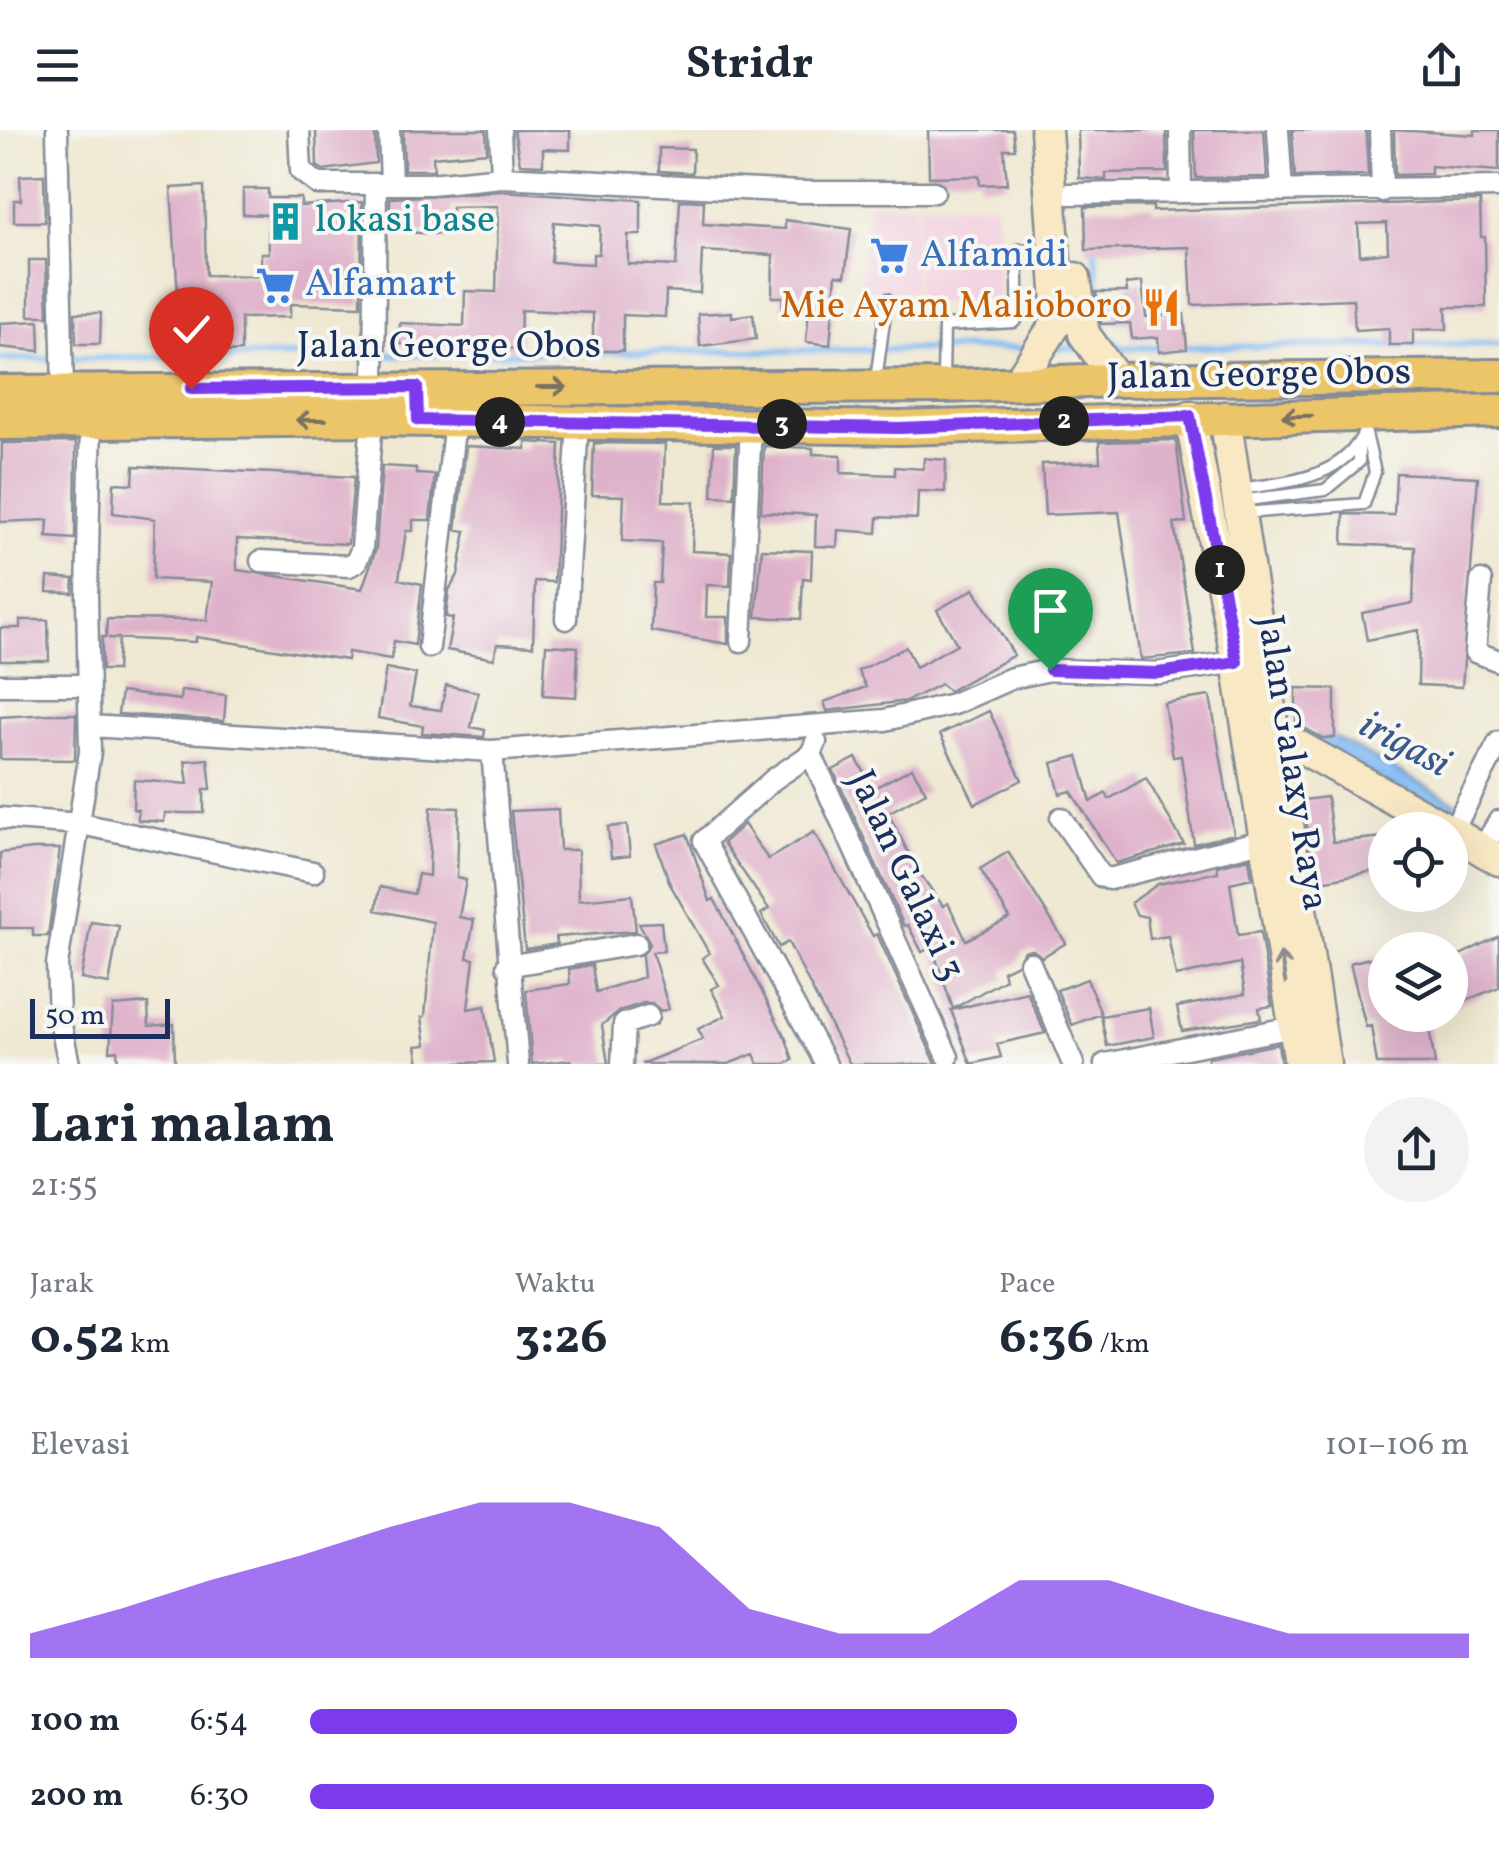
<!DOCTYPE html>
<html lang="id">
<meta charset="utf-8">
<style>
:root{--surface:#fff;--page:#f2f2f3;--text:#1f2937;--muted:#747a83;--accent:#7c3aed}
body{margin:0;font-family:Vollkorn,serif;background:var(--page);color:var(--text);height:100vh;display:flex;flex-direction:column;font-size:38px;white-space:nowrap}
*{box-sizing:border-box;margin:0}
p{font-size:32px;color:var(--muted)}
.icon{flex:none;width:55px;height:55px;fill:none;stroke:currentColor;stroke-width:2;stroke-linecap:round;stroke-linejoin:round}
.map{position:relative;height:934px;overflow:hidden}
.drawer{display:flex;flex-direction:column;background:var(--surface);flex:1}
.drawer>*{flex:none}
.buttons{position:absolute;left:1368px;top:682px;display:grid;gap:20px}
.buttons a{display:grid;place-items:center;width:100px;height:100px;border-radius:50%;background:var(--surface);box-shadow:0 10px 40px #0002;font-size:50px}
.scale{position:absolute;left:30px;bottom:25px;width:140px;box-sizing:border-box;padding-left:10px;border:5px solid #1b2f5e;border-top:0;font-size:28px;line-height:35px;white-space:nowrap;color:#1b2f5e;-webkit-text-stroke:8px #f6f6f2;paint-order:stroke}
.pin{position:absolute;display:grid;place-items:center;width:85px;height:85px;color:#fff;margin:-102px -42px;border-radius:50% 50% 50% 0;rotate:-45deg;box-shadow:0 0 10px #0007}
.pin .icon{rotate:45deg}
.km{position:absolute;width:50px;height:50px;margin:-25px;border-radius:50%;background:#222;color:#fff;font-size:28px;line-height:50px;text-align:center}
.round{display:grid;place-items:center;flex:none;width:105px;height:105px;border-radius:52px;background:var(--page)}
.headline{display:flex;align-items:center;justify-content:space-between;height:170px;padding:0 30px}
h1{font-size:55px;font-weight:700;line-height:75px}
.figures{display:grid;grid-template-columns:repeat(3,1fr);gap:15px;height:170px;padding:10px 30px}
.figures div{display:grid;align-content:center}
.figures b{font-size:50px;font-weight:700}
.figures small{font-size:28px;font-weight:400}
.figures p{font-size:28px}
.chart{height:280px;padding:20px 30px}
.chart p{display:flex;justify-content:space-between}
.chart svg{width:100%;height:180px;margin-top:10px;fill:var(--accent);opacity:.7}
ul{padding:0 30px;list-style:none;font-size:32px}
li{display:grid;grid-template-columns:160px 120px 1fr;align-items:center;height:75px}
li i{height:25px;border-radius:12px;background:var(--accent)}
header{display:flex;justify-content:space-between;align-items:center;height:130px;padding:0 30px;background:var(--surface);font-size:45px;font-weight:700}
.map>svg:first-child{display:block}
.built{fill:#f3cfdf}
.water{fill:#83bcf4;stroke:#4f76a9;stroke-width:2.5}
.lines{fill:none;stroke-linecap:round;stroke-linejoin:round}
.stream{stroke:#83bcf4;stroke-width:6}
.building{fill:#dfb2cb;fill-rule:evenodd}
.lane-casing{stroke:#858c98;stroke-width:15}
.street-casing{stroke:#858c98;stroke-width:25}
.secondary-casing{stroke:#858c98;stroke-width:35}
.primary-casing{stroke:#858c98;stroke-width:38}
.lane{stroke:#fff;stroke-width:10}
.street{stroke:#fff;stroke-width:20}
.secondary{stroke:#f8e8c3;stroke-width:30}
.primary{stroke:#edc569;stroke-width:32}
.oneway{stroke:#797263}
.oneway2{stroke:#8a8c90}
.route-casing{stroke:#fff;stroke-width:20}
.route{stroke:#7c3aed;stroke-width:12}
.labels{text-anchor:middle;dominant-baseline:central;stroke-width:8;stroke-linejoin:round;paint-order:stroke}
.culture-label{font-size:38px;fill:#0d838f;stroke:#f6f6f2;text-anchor:start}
.shop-label{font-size:38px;fill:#366cbe;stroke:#f6f6f2;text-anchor:start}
.food-label{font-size:38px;fill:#c56008;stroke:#f6f6f2;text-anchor:end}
.street-label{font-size:38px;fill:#1b2f5e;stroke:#f6f6f2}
.water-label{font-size:40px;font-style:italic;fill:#3a598b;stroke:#f6f6f2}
</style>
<header><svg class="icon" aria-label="menu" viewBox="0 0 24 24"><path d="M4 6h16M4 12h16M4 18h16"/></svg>Stridr<svg class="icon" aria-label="share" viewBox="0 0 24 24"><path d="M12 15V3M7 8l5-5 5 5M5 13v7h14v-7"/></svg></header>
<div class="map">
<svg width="1499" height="934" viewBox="0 0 1499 934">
<rect width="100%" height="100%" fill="#f6f6f2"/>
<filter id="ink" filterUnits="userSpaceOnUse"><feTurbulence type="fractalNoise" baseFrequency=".01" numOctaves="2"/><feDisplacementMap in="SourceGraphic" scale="20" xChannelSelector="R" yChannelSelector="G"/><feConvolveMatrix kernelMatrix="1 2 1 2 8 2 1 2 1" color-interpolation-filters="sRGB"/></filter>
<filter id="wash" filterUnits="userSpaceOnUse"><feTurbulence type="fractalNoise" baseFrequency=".0048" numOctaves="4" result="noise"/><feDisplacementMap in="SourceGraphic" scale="40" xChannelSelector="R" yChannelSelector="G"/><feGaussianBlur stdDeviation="2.25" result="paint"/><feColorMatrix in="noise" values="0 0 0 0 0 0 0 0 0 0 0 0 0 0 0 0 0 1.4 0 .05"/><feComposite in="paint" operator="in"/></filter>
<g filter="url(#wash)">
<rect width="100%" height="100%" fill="#efe8d2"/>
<path class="built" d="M869,73L915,74V162L859,161Z
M918,74H996L999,170L917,173Z"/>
<path class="water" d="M1321,600L1499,696V716L1313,613Z"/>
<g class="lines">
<path class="stream" d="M1094,111L1100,168
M1041,149L1043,191
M1102,186L1104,201L1120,217
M1180,217L1499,214
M1050,218H1083
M1105,218L1163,217
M0,229L1028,218
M531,275L809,277"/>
</g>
<g id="blocks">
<path class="building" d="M316,0H375L376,33L323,40L317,36Z
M403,0H486L487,22L433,27L434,40H404Z
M514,0H570V20L543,19V35L520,34Z
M928,0H1013L1015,19H1004L1007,54L980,55L979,46L929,47Z
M1078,0H1166L1167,42L1106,43V50L1079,48Z
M1194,0H1264L1267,47L1196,48Z
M1292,0H1366L1368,45L1295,47Z
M1394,0L1475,5V0H1499V41L1431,36V44L1395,45Z
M659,18L693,19L692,43L659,41Z
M44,45L45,92H14V70H21L20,46Z
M204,56L206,145L261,146V123H269L268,85L243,84V59H268V68H301V76L362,72L361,176L290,174V187L241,188V221L177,225L170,182L179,181L171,58Z
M502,61L641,70V105H628V134L676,136L680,70L704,71L703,94L785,99V90L851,99L845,146L836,145L830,215L806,212L809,180L782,179L783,167H772L773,125L702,121L700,163L666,161L665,187L623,185V221H593V183L521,180L520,219L399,214L400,193L464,196L465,161L496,162L498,76L452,77L451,105L389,101L390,68ZM554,92L600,96L599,124H593V134L551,132Z
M1480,71L1481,107H1485L1486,177H1446L1447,199L1413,200V215H1389V198L1355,200L1353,169L1192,175L1189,117L1086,120L1085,77L1153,76V81ZM1387,93L1388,122L1360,125L1358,94Z
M29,130H46L48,186H29Z
M1142,152L1146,187L1184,184L1187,219L1159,222L1158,207L1132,209L1130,193L1101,194L1096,162H1127L1126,154Z
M732,182V187L753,184L756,209L700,216L698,184Z
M75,183H101L100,214H76Z
M39,191L40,221L0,217V193Z
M1176,310L1186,392L1174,393L1195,524L1141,529L1119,382L1045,385L1042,334L1100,332L1099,312Z
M76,312L75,409L47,407L48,390L0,392L2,313Z
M526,312L560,314L554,452L535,451L533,516L497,514L494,529L447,520L453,488L446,487L449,460L458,445L466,401L456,400L466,316L526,319Z
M594,313L665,314L663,371L694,372L692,421L731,423L730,456L707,455L706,487H728V514L651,501L653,453H660L662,413L622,411L624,366L592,365Z
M714,315H736L734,367L712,366Z
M764,316L813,318V324L841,325V343L895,345V337L923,339L924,328L946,330L945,362L918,361L917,389L878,387L877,403L838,400L837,417L815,416L816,385L761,382Z
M134,336L354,347L348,414L237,409V440L362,459L376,419L382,336L416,338V344L435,345L430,390H413V401H406L399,449L422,454L415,515L394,511L391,529L348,522L347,530L196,507V512L108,508H119L117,540H102V507H106L107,489L207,490L212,452L153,449L155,389L113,383L114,353L133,354Z
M1396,343L1478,347L1462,557L1418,555L1419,500L1367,510L1362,483L1413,473L1415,417L1343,414L1344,384L1394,385Z
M762,419L812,421L811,449L803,448L801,489L756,487Z
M48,447L74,449L73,463L47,462Z
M974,459L1014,525L949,561L941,554L907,571L827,581L824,572L866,557L858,541L906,517L916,537L957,514L937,480Z
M20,490H48L49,531H0V498H20Z
M546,515L578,517L576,567L543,565Z
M386,538L416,544L410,576L441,580L446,555L478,562L471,597L485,600L484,607L422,603L423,596L378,588Z
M1296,558L1335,559V608H1322L1296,593Z
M181,560L226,565L224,591L118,584L121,562L180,570Z
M1210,566L1234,704L1194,714L1181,626L1173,627L1164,573Z
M989,581L1022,650L975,674L940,604Z
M50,584H76L75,630L0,629V587Z
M1078,626L1091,672L1106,663L1109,669L1146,648L1184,714L1116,733L1071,661L1060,664L1052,633Z
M856,628L874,658L912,638L926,662L888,683L918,741L943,776L948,773L966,810L1010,788L980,739L1008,722L1066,813L1042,827L1033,820L1024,821L1017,834L1003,841L1005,849L953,879L932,817L922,822L908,795L904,796L833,640Z
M208,629L211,659H204V683H165L164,692L138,690V680L133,679L134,650L188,654L185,631Z
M1327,667L1333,712L1385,707V739L1316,752L1303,670Z
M431,677L459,678L457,748L466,750L459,787L474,790L467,828L474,829L468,879L485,876L494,932L419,934L416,916L426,915L422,887L425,886L433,792L376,780L380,757L414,764L418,744L429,746Z
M558,679L560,720H578L579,770L632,765L636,801L556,807L557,814L525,819L511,681Z
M744,694L768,729L814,702L873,806L877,804L936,934H850L788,812L779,817L761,784L769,779L723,713Z
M627,695L630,726L611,728L608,697Z
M687,704L710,771L714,769L727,793L786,909L793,930L785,934H758L754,924L728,934H641L703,909L698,899L725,886L711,859L719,855L702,828L709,823L670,754L656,714Z
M33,719H60L48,806H33V798H0V723Z
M1249,728L1252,748L1230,753L1238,805L1260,802L1272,876L1259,878L1261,889L1182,901L1177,877L1245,864L1240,833L1176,846L1168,806L1150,809L1147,787L1137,785L1131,773L1158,754L1218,742L1217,736Z
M91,792L119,796L109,854L81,849Z
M661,792L664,821L652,822L669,879L661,881L652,873H644L619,881L602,895L608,934H572L571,930L532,934L526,860L570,854L569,839L592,835L596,862L644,847L642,826L650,813L639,793Z
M1499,806V857L1450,877V830Z
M1385,824V885H1427L1435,934H1377L1371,896L1366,897L1350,833Z
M1087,849L1101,884L1072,895L1057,860Z
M1027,862L1045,903L997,914L1001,927L971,934L951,880Z
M148,873L149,896L174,894L175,934H118L117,920L110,921L113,876Z
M1149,878L1154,907L1107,916L1101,886Z
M1278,914L1281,934H1208V928Z"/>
</g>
</g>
<g filter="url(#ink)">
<use href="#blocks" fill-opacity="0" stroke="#858c98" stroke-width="2.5"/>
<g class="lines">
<defs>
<path id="lane" d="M876,250L887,169
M943,250L944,196L1014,192L1019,186L1017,120L1050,118
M1239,359C1285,352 1344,350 1365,300
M1239,371L1325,360L1359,332V314
M1243,383L1364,374L1375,342L1365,300"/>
<path id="street" d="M57,0L63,262
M299,0L301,41L318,54H430L502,47L800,62H934
M389,0L391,53
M500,0L502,47
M1180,0L1181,61
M1278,0L1282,61
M1380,0L1382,61
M1068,64L1499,57
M374,257L376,54
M261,431L349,436L356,432L362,418L372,289
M1481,451L1475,522L1499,531
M566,489L578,293
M741,511L751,293
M429,517L455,291
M0,555H88
M90,596L492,621
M816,612L811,624L948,927
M811,624L774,649L704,711L826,934
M0,688L81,694L313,742
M1061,688L1101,746L1109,749L1262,711
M1452,702L1499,612
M1482,720L1499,691
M1030,833L1073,934
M507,836L636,814
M69,934L59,886L57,835L90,622L87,466L91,291
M518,934L492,621L885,590L953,574L1012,548L1050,540L1158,543L1237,532
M622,934L624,894L648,886
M1105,934L1293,897"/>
<path id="secondary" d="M1075,148L1084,204L1117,250
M1017,254L1059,189L1046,0
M1190,286L1237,532L1300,934
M1225,287L1325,934
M1275,603L1449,700
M1450,701L1499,730"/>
<path id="primary" d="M0,262L943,256L1117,250L1499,246
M0,293L372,289L899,298L1499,281"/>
</defs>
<use href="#lane" class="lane-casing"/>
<use href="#street" class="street-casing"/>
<use href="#secondary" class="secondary-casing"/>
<use href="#primary" class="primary-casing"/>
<use href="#lane" class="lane"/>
<use href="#street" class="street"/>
<use href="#secondary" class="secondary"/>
<use href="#primary" class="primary"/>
</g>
<defs><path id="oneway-shaft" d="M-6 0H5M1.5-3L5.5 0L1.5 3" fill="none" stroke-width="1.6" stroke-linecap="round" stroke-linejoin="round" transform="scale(2.5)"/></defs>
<g class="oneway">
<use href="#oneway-shaft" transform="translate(552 257)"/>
<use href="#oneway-shaft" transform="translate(1297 286) rotate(179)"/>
<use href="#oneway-shaft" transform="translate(311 290) rotate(180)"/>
</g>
<use class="oneway2" href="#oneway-shaft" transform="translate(1283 838) rotate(-99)"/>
</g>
<g class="lines" filter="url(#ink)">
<defs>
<path id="route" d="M191,259L417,257L418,290L899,298L1190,286L1237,532L1158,543L1050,540"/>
</defs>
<use href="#route" class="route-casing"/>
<use href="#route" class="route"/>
</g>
<defs>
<symbol id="building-bare" viewBox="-9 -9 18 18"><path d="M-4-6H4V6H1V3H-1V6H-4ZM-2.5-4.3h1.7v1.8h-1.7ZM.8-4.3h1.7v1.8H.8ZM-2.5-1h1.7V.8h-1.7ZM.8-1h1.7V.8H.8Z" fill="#0f9aa8" stroke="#f6f6f2" stroke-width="2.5" paint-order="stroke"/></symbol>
<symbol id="supermarket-bare" viewBox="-9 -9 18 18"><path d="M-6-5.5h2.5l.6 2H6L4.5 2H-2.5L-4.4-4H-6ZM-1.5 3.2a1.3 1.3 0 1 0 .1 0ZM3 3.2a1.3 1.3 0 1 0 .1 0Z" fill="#3f7fe0" stroke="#f6f6f2" stroke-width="2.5" paint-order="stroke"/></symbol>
<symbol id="restaurant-bare" viewBox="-9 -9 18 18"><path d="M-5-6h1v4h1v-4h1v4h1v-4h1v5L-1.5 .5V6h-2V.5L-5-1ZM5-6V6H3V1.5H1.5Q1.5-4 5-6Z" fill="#e8710a" stroke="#f6f6f2" stroke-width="2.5" paint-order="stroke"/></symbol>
</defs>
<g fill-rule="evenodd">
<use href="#building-bare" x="258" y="64" width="55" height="55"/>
<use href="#supermarket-bare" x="862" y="98" width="55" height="55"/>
<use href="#supermarket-bare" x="248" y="128" width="55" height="55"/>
<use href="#restaurant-bare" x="1134" y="150" width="55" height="55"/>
</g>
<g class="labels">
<g class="culture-label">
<text x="315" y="91">lokasi base</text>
</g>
<g class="shop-label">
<text x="920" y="126">Alfamidi</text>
<text x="305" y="155">Alfamart</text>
</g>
<g class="food-label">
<text x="1132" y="177">Mie Ayam Malioboro</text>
</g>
<g class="street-label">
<text x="449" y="217">Jalan George Obos</text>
<text transform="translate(1259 246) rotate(-1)">Jalan George Obos</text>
<text transform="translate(1291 633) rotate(81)">Jalan Galaxy Raya</text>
<text transform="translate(905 746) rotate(65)">Jalan Galaxi 3</text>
</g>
<g class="water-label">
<text transform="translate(1404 616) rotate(28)">irigasi</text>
</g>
</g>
</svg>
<div class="buttons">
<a><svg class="icon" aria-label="locate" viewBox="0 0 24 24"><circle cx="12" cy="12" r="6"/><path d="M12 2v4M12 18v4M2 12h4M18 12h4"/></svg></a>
<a><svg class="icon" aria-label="layers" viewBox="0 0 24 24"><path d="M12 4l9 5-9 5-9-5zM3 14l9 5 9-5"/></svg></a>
</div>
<div class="scale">50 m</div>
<div class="pin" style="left:1050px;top:540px;background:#1e9e55"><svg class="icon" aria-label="arrive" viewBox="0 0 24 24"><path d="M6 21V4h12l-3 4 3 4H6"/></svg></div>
<div class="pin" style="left:191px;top:259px;background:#d93025"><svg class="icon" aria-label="check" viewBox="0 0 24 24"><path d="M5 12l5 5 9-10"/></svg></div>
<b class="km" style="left:1220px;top:440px">1</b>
<b class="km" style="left:1064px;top:291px">2</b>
<b class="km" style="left:782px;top:294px">3</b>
<b class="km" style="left:500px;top:292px">4</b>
</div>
<section class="drawer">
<div class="headline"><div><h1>Lari malam</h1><p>21:55</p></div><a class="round"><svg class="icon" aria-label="share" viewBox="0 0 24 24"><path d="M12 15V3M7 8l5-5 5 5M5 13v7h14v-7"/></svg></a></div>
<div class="figures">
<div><p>Jarak</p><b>0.52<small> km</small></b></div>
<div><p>Waktu</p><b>3:26</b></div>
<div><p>Pace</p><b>6:36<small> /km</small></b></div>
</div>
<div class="chart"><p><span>Elevasi</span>101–106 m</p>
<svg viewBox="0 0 160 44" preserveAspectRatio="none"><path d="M0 44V38L10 32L20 25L30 19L40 12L50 6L60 6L70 12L80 32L90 38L100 38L110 25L120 25L130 32L140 38L150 38L160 38V44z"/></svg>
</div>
<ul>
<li><b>100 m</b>6:54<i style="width:61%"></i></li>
<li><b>200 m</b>6:30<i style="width:78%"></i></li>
</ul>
</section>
